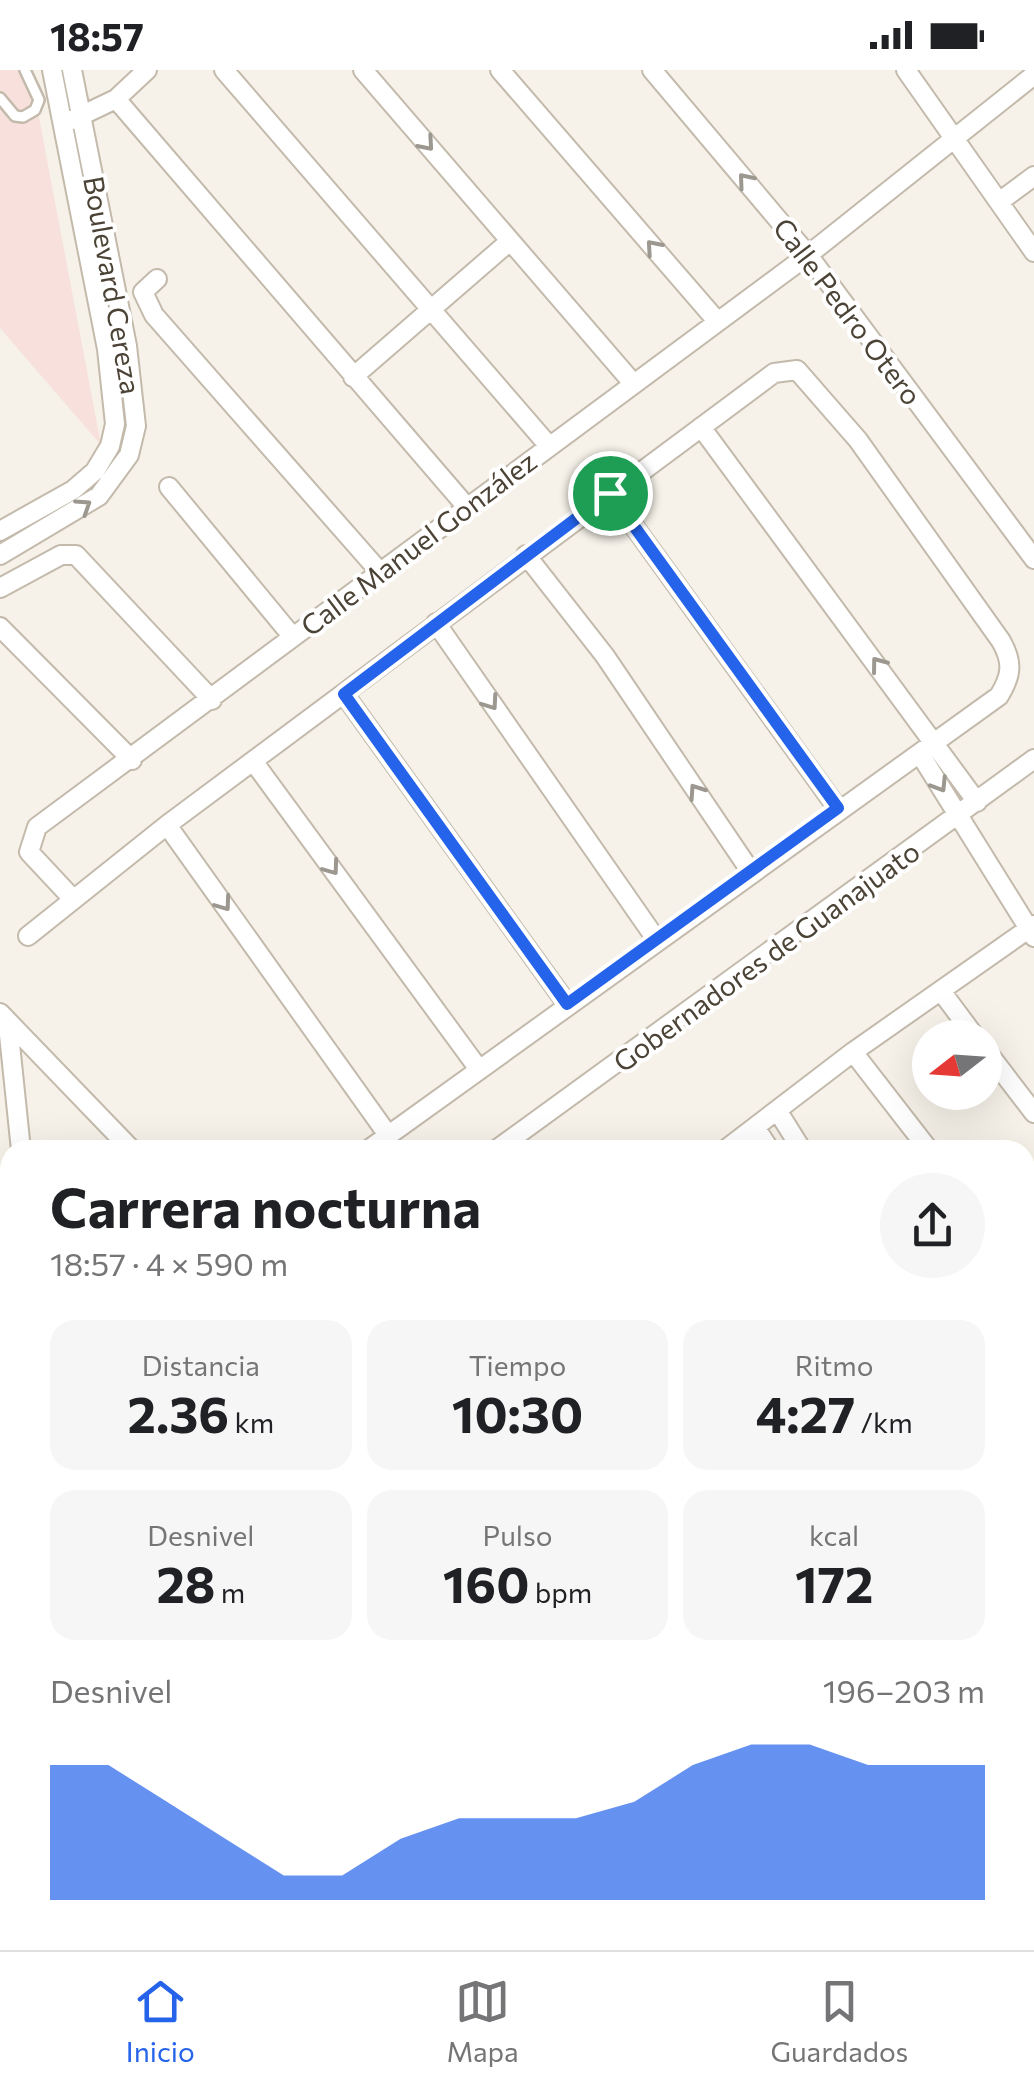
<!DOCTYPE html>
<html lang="es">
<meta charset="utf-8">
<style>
:root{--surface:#fff;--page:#f6f6f6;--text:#202124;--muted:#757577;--line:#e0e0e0;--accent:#2563eb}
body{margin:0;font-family:Commissioner,sans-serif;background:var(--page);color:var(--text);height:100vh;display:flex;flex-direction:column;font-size:38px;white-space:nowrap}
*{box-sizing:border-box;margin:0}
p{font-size:32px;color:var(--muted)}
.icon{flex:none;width:55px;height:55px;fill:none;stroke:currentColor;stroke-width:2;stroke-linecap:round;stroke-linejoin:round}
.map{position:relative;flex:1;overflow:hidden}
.details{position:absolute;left:0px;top:1070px;width:1035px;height:810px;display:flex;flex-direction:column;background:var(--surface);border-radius:30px 30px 0 0;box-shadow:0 10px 40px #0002}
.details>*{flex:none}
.needle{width:65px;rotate:253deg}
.buttons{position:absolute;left:912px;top:950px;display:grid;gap:20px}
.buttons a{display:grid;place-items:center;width:90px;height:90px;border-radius:50%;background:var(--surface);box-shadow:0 10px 40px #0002;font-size:50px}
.pin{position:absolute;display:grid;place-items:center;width:85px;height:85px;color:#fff;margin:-42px;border:5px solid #fff;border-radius:50%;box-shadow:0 2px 10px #0007}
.round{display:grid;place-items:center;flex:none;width:105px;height:105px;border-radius:52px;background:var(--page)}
.overview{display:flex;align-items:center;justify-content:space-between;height:170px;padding:0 50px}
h1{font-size:55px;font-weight:700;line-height:75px}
.stats{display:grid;grid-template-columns:repeat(3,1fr);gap:15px;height:170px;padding:10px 50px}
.stats div{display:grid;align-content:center;border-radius:25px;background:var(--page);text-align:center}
.stats b{font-size:50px;font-weight:700}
.stats small{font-size:28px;font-weight:400}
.stats p{font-size:28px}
.chart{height:280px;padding:20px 50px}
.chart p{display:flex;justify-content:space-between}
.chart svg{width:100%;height:180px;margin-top:10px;fill:var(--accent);opacity:.7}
.status{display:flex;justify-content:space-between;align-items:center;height:70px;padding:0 50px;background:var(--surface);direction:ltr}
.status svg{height:28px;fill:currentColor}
.dock{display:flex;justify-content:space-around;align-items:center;height:140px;border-top:2px solid var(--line);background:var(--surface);font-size:28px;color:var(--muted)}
.dock a{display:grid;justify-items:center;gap:5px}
.dock .active{color:var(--accent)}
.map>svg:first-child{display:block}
.medical{fill:#f8e0dc}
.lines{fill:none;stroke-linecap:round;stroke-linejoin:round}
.service-casing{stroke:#c3baab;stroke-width:14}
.minor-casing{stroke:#c3baab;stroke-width:22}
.service{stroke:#fff;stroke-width:9}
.minor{stroke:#fff;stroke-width:18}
.oneway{stroke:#9c9890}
.route-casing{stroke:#fff;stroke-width:20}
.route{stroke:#2563eb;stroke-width:12}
.labels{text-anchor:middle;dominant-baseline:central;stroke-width:8;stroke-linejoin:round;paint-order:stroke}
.street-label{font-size:28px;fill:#4b4336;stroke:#fff}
</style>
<div class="status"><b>18:57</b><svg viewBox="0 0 49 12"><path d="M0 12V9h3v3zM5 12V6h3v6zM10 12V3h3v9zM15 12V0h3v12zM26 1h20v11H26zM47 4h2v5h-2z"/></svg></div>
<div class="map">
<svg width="1034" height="1880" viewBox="0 0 1034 1880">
<rect width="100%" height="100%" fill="#f6f2e9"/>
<path class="medical" d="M0,0H30L101,375L0,258Z"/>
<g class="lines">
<defs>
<path id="service" d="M0,28L15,46L23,47L35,40L39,30L25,0"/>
<path id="minor" d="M224,0L549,376
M363,0L632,312
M500,0L717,251
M652,0L808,185L1034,489
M906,0L1034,182
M116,29L466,436
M72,50L116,29L147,0
M999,132L1034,106
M157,209L143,222L154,245L379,501
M353,307L510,171
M701,357L977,732
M169,417L292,566
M610,423L838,739
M0,461L73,420L95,401L110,376L115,354L107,279L52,0
M0,485L99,426L129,385L136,356L127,276L72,0
M526,485L605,586L751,802
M0,518L61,485H76L212,630
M436,553L656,869
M0,557L132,690
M344,624L567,934
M920,684L1034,867
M253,691L478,998
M167,755L388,1065
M72,828L29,782L37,757L808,185L1034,5
M28,866L167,755L774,303L797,300L858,370L1001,571C1013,592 1012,605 999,626L368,1080
M941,921L976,968
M0,943L132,1080
M8,955L21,1080
M985,979L1034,1043
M853,982L929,1080
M777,1040L802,1080
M755,1057L770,1080
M496,1080L1034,689
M725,1080L853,982L1034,855
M0,1182L10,1181
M1025,1204L1028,1208
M0,1252L10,1251
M1025,1306L1034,1307
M1025,1420L1034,1425
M1025,1500L1034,1481
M1025,1536L1034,1540
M1025,1661L1034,1669"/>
</defs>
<use href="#service" class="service-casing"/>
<use href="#minor" class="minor-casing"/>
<use href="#service" class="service"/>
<use href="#minor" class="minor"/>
</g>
<defs><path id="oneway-chevron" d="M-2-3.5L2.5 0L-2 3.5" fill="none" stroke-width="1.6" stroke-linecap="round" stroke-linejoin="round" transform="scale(2.5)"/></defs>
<g class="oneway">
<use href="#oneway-chevron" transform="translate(427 74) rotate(49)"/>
<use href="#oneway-chevron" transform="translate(745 110) rotate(-130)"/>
<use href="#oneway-chevron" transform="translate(653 177) rotate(-131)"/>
<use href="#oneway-chevron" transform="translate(84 436) rotate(-33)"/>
<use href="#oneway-chevron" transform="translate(878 594) rotate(-127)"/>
<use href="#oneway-chevron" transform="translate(491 633) rotate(55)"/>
<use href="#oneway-chevron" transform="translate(940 715) rotate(58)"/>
<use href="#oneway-chevron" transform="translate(696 721) rotate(-124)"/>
<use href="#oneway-chevron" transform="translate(332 798) rotate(54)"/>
<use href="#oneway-chevron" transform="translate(224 834) rotate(54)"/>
</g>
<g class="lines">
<defs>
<path id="route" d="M610,423L838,738L567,934L344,624Z"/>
</defs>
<use href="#route" class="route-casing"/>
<use href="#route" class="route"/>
</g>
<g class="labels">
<g class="street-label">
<text transform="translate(113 215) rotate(80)">Boulevard Cereza</text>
<text transform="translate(848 241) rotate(53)">Calle Pedro Otero</text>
<text transform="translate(418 473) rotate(-37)">Calle Manuel González</text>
<text transform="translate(766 886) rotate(-36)">Gobernadores de Guanajuato</text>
</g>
</g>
</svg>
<div class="buttons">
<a><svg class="needle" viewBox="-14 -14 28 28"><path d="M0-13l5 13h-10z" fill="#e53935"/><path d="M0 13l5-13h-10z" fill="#757577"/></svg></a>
</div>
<div class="pin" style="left:610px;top:423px;background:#1e9e55"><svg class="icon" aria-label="arrive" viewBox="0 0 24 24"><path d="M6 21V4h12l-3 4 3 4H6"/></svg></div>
<section class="details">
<div class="overview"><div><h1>Carrera nocturna</h1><p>18:57 · 4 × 590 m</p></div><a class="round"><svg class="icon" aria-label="share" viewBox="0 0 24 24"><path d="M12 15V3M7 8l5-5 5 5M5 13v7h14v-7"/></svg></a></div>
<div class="stats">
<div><p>Distancia</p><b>2.36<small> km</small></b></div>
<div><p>Tiempo</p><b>10:30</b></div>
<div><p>Ritmo</p><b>4:27<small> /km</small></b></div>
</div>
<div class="stats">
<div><p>Desnivel</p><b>28<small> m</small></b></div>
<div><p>Pulso</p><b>160<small> bpm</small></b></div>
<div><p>kcal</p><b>172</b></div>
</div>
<div class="chart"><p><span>Desnivel</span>196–203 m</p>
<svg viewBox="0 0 160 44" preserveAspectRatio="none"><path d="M0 44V11L10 11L20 20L30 29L40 38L50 38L60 29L70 24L80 24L90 24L100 20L110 11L120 6L130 6L140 11L150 11L160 11V44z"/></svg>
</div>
</section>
</div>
<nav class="dock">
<a class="active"><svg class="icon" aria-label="home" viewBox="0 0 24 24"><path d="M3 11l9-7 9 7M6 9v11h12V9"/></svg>Inicio</a>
<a><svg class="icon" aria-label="map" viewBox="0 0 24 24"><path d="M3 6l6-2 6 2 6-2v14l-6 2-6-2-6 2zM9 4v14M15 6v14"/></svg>Mapa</a>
<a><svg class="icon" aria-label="saved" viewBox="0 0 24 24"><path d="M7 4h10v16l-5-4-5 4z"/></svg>Guardados</a>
</nav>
